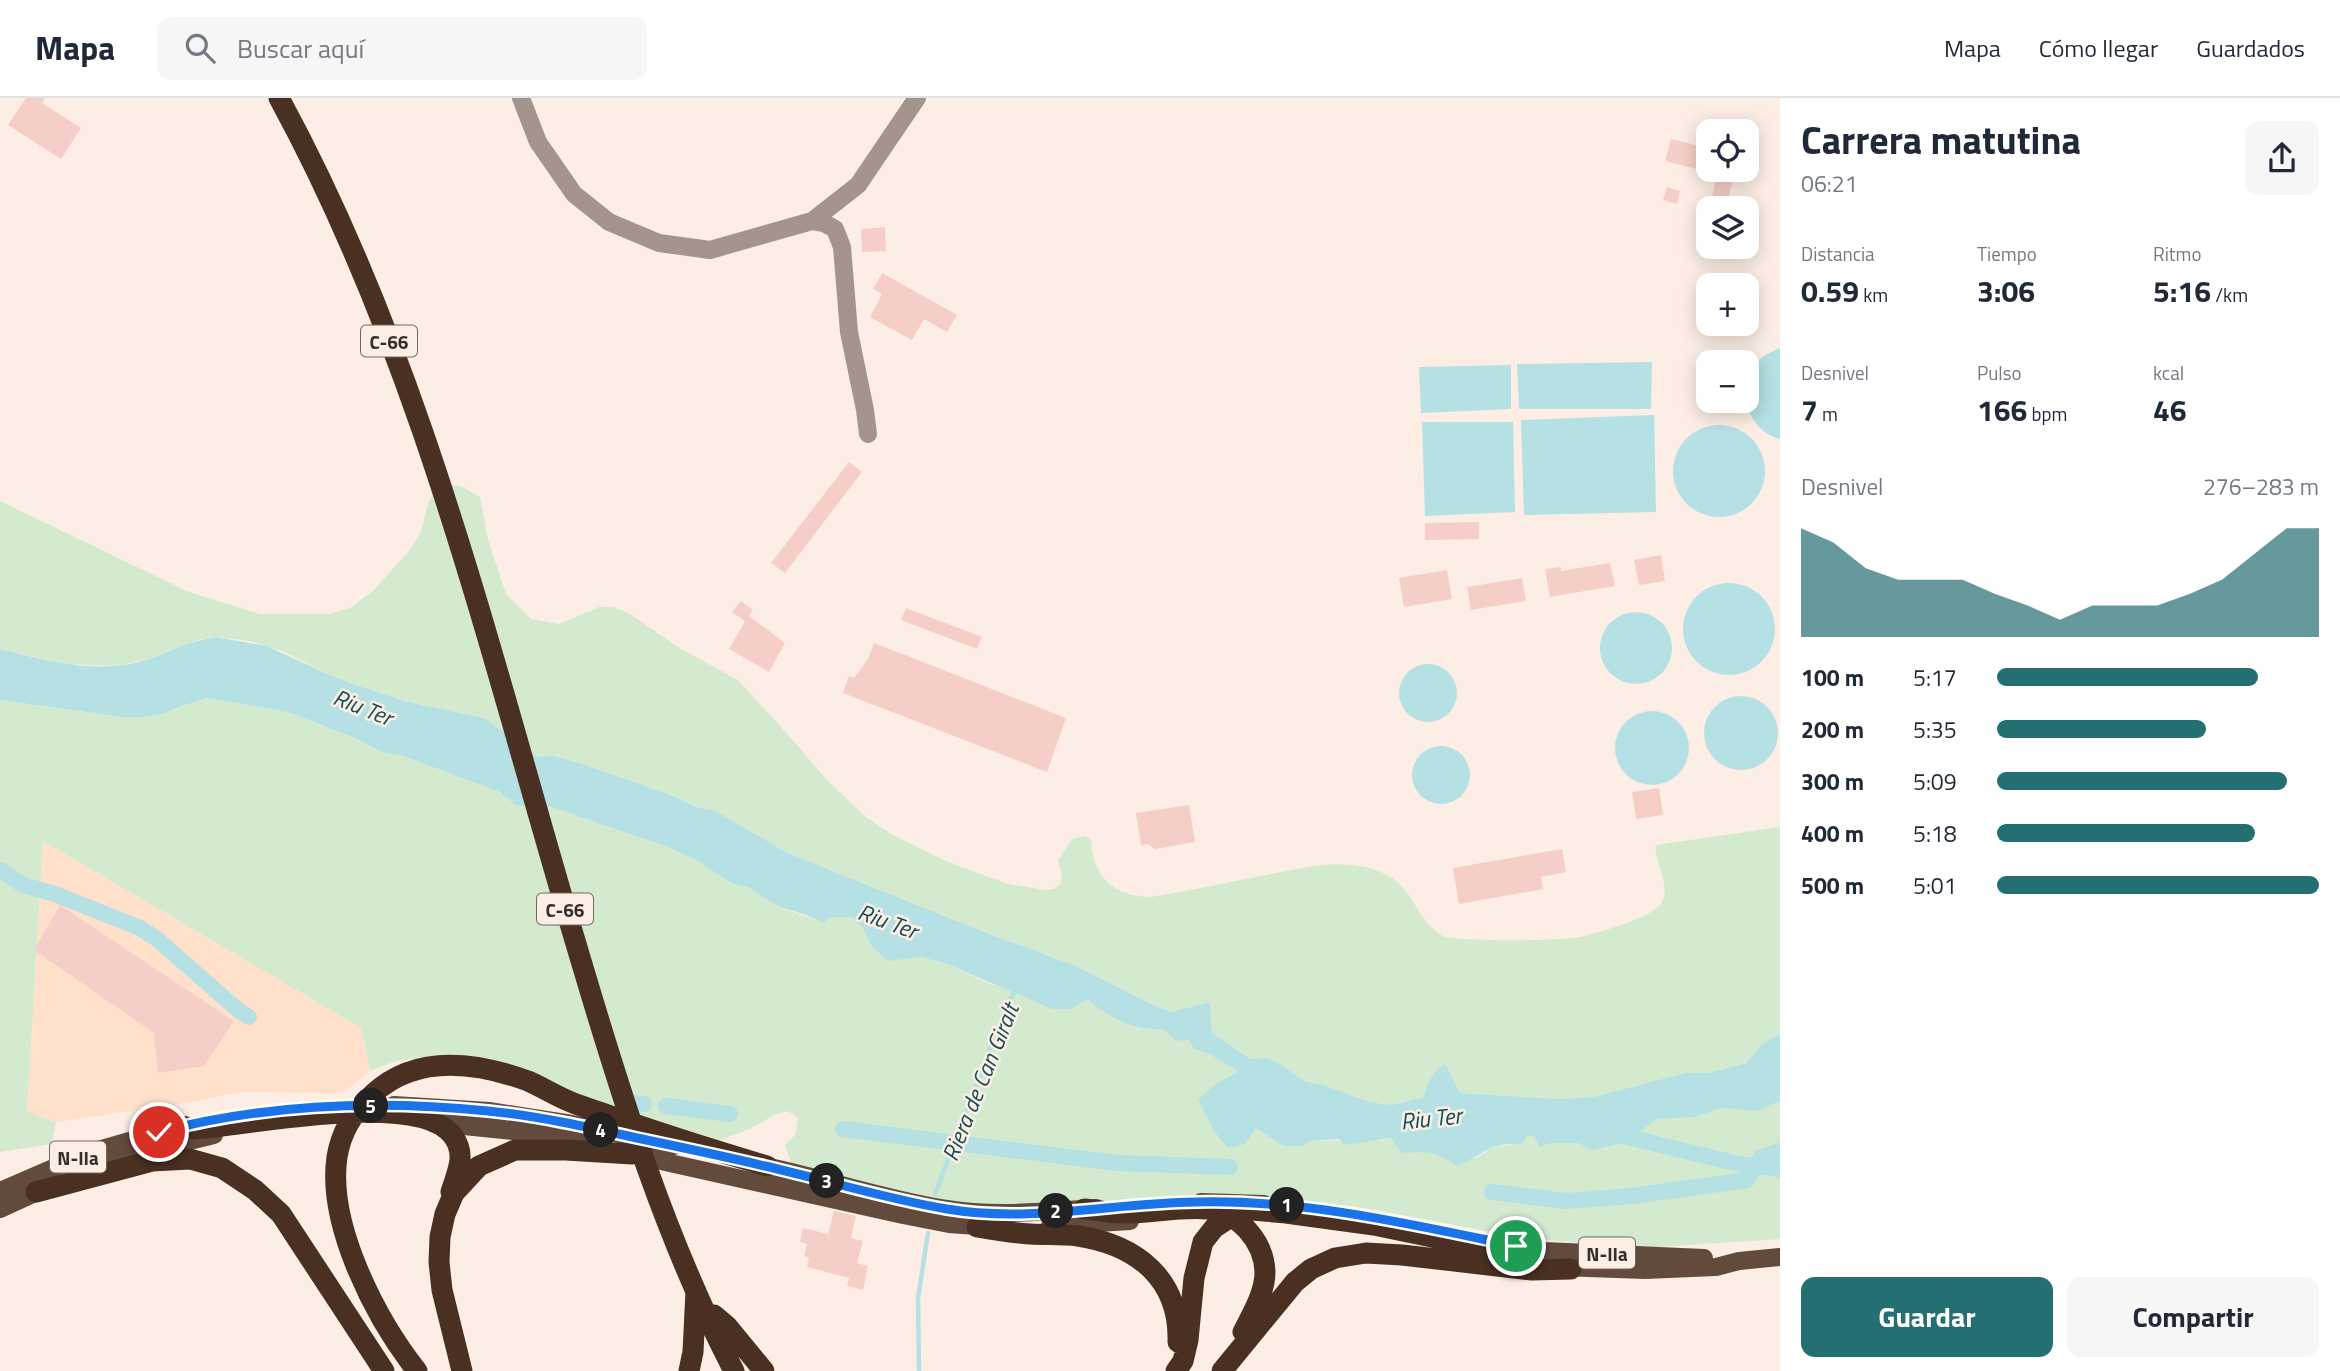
<!DOCTYPE html>
<html lang="es">
<meta charset="utf-8">
<style>
:root{--surface:#fff;--page:#f6f6f7;--text:#1f2937;--muted:#747a83;--line:#e0e1e3;--accent:#246f71}
body{margin:0;font-family:"Titillium Web",sans-serif;background:var(--page);color:var(--text);height:100vh;display:flex;flex-direction:column;font-size:26px;white-space:nowrap}
*{box-sizing:border-box;margin:0}
p{font-size:23px;color:var(--muted)}
.icon{flex:none;width:38px;height:38px;fill:none;stroke:currentColor;stroke-width:2;stroke-linecap:round;stroke-linejoin:round}
.map{position:relative;flex:1;overflow:hidden}
.panel{display:flex;flex-direction:column;background:var(--surface);width:560px}
.panel>*{flex:none}
.controls{position:absolute;left:1696px;top:21px;display:grid;gap:14px}
.controls a{display:grid;place-items:center;width:63px;height:63px;border-radius:14px;background:var(--surface);box-shadow:0 4px 18px #0003;font-size:35px}
.pin{position:absolute;display:grid;place-items:center;width:60px;height:60px;color:#fff;margin:-30px;border:4px solid #fff;border-radius:50%;box-shadow:0 2px 7px #0007}
.km{position:absolute;width:35px;height:35px;margin:-18px;border-radius:50%;background:#222;color:#fff;font-size:19px;line-height:35px;text-align:center}
.round{display:grid;place-items:center;flex:none;width:74px;height:74px;border-radius:14px;background:var(--page)}
.head{display:flex;align-items:center;justify-content:space-between;height:119px;padding:0 21px}
h1{font-size:38px;font-weight:700;line-height:52px}
.figures{display:grid;grid-template-columns:repeat(3,1fr);gap:10px;height:119px;padding:7px 21px}
.figures div{display:grid;align-content:center}
.figures b{font-size:30px;font-weight:700}
.figures small{font-size:19px;font-weight:400}
.figures p{font-size:19px}
.chart{height:196px;padding:14px 21px}
.chart p{display:flex;justify-content:space-between}
.chart svg{width:100%;height:126px;margin-top:7px;fill:var(--accent);opacity:.7}
.action{display:flex;gap:14px;margin-top:auto;padding:14px 21px}
.action a{flex:1;height:80px;border-radius:14px;background:var(--accent);color:#fff;font-size:28px;font-weight:700;line-height:80px;text-align:center}
.action a+a{background:var(--page);color:var(--text)}
ul{padding:0 21px;list-style:none;font-size:23px}
li{display:grid;grid-template-columns:112px 84px 1fr;align-items:center;height:52px}
li i{height:18px;border-radius:9px;background:var(--accent)}
header{display:flex;align-items:center;gap:42px;box-sizing:border-box;height:98px;padding:0 35px;background:var(--surface);border-bottom:2px solid var(--line)}
header strong{font-size:33px}
nav{display:flex;gap:38px;margin-inline-start:auto;font-size:24px}
.search{width:490px;height:63px;background:var(--page);display:flex;align-items:center;gap:18px;box-sizing:border-box;padding:0 24px;border-radius:14px;color:var(--muted);font-size:26px}
main{display:flex;flex:1;min-height:0}
.map>svg:first-child{display:block}
.built{fill:#ffe1cb}
.green{fill:#d4eacf}
.water{fill:#b5e0e4}
.lines{fill:none;stroke-linecap:round;stroke-linejoin:round}
.stream{stroke:#b5e0e4;stroke-width:4.5}
.canal{stroke:#b5e0e4;stroke-width:16}
.building{fill:#f5cec7}
.minor{stroke:#a3958d;stroke-width:18}
.major{stroke:#624a3d;stroke-width:18}
.highway{stroke:#4a3022;stroke-width:21}
.route-casing{stroke:#fff;stroke-width:14}
.route{stroke:#1a73e8;stroke-width:9}
.labels{text-anchor:middle;dominant-baseline:central;stroke-width:5;stroke-linejoin:round;paint-order:stroke}
.shield{fill:#fceee4;stroke:#736861;stroke-width:2}
.shield-label{font-size:19px;font-weight:bold;fill:#382f29}
.water-label{font-size:23px;font-style:italic;fill:#104e53;stroke:#fceee4}
</style>
<header>
<strong>Mapa</strong>
<div class="search"><svg class="icon" aria-label="search" viewBox="0 0 24 24"><circle cx="10" cy="10" r="6"/><path d="M15 15l6 6"/></svg>Buscar aquí</div>
<nav><a>Mapa</a><a>Cómo llegar</a><a>Guardados</a></nav>
</header>
<main>
<div class="map">
<svg width="1780" height="1273" viewBox="0 0 1780 1273">
<rect width="100%" height="100%" fill="#fceee4"/>
<path class="built" d="M43,743L361,930L370,973L342,995L241,994L191,1004L56,1024L27,1015Z"/>
<path class="green" d="M449,386L463,389L480,399L488,442L506,496L531,521L559,526L599,509H613L627,514L681,551L738,582L791,640L826,681L866,719L891,736L948,764L1008,786L1046,792L1054,791L1060,786L1062,779L1058,762L1072,741L1085,738L1091,741C1092,778 1114,799 1151,799C1190,792 1228,785 1266,777C1294,772 1322,764 1351,767C1377,769 1399,779 1412,802C1421,816 1427,829 1443,838C1455,844 1564,843 1580,839C1597,835 1655,819 1662,804C1671,786 1654,766 1656,747L1780,729V936L1762,946L1746,965L1709,975H1685L1593,999L1559,1001L1460,995L1453,984L1425,999L1392,1007L1369,1004L1324,987L1304,983L1279,965L1265,960L1252,961L1212,935L1210,904L1171,914L1151,906L1076,868L976,831L786,754L714,712L696,709L676,699L586,667L556,658L538,660L484,620L408,604L344,583L282,553L249,543L216,539L199,542L152,560L118,568L66,566L0,551V403L189,494L260,516H329L350,510L373,493L408,454L421,434L428,405L436,392Z
M206,600L288,614L355,640L381,654L403,658L500,694L515,707L551,709L660,746L696,762L733,786L748,789L777,808L824,825L831,819H851L862,829L872,849L888,862L921,859L947,866L990,886L1006,890L1025,900L1071,911L1087,901C1109,920 1134,933 1163,931L1176,943L1189,942L1194,951L1209,956L1240,973L1217,985C1237,1008 1276,1064 1310,1043L1383,1042L1392,1040L1402,1056L1415,1053L1476,1060L1496,1047L1510,1048L1527,1038H1534L1539,1049L1552,1045H1578L1592,1052L1620,1046L1632,1040L1657,1021L1695,1019L1722,1010L1756,1013L1780,1003V1141L1642,1150L1523,1140L1359,1109L1244,1099L1123,1102L988,1108L958,1105L861,1084L791,1065L785,1047L795,1037L798,1020L788,1013L774,1017L750,1031L720,1042L593,1004L493,961L454,957L396,963L370,973L361,930L43,743L27,1014L56,1024L52,1046L0,1054V602L113,618L142,619L178,610Z"/>
<path class="water" d="M1780,250V341C1747,333 1734,289 1756,265C1763,257 1771,254 1780,250Z
M1652,264L1651,311H1519L1517,266Z
M1511,267V311L1421,315L1419,269Z
M1654,317L1656,414L1524,417L1521,322Z
M1513,324L1515,414L1425,418L1422,324Z
M1673 373a46 46 0 1 1 92 0a46 46 0 1 1-92 0Z
M1683 531a46 46 0 1 1 92 0a46 46 0 1 1-92 0Z
M1600 550a36 36 0 1 1 72 0a36 36 0 1 1-72 0Z
M216,539L266,548L344,583L408,604L484,620L538,659L555,658L586,667L676,699L696,709L714,712L786,754L976,831L1076,868L1151,906L1171,914L1210,904L1212,935L1251,961L1265,960L1279,965L1304,983L1324,987L1369,1004L1392,1007L1424,999C1428,984 1432,974 1445,966L1460,995L1559,1001L1593,999L1685,975H1709L1746,965L1762,946L1780,936V1003L1756,1013L1722,1010L1695,1019L1657,1021L1632,1040L1620,1046L1592,1052L1578,1045H1552L1539,1049L1534,1038H1527L1523,1045C1514,1047 1501,1045 1493,1049C1481,1055 1469,1063 1456,1068C1441,1055 1422,1052 1402,1056L1391,1040L1344,1047L1339,1041L1310,1043L1303,1048H1288L1280,1046L1256,1030L1245,1046L1228,1050L1214,1033L1198,1002L1217,985L1239,973L1209,956L1194,951L1189,942L1176,943L1163,931C1134,933 1109,920 1087,901L1071,911H1052L947,866L921,859L888,863L872,849L862,829L851,819H831L824,825L806,817L777,808L748,789L733,786L696,762L660,746L551,709L515,707L500,694L403,658L381,654L355,640L288,614L206,600L160,616L142,619H122L0,602V551C45,562 93,576 139,564C165,557 188,543 216,539Z
M1399 595a29 29 0 1 1 58 0a29 29 0 1 1-58 0Z
M1704 635a37 37 0 1 1 74 0a37 37 0 1 1-74 0Z
M1615 650a37 37 0 1 1 74 0a37 37 0 1 1-74 0Z
M1412 677a29 29 0 1 1 58 0a29 29 0 1 1-58 0Z"/>
<g class="lines">
<path class="stream" d="M935,1096L994,941L1015,891
M919,1273L918,1200L928,1135"/>
<path class="canal" d="M0,772L23,787L55,796L140,830L157,841L239,913L249,919
M635,1005L644,1006
M666,1008L730,1016
M843,1031L1117,1065L1230,1069
M1611,1035L1739,1066L1780,1071
M1492,1094L1566,1103L1632,1098L1747,1082L1761,1059L1780,1053"/>
</g>
<path class="building" d="M26,0H45L42,5L81,30L61,61L8,27Z
M1671,41L1708,50V74L1665,63Z
M1718,72H1735L1728,102L1712,99Z
M1667,89L1680,93L1677,106L1663,102Z
M885,129L886,153L862,154L861,131Z
M882,175L957,217L947,234L924,221L912,242L870,219L882,196L873,191Z
M849,364L862,374L785,475L771,465Z
M1479,424V441L1425,442V425Z
M1661,457L1665,483L1639,487L1634,462Z
M1610,465L1615,488L1550,499L1545,471L1561,469V473Z
M1447,472L1452,501L1404,509L1399,480Z
M1522,480L1526,503L1471,512L1467,489Z
M741,503L753,512L749,518L785,545L769,574L729,551L745,523L732,514Z
M906,510L982,539L977,551L901,522Z
M874,545L1066,620L1047,674L843,595L849,578L854,580L868,561Z
M1659,690L1663,717L1636,721L1632,694Z
M1189,707L1195,744L1155,751L1148,746L1141,747L1136,715Z
M1562,751L1566,774L1541,779L1543,791L1459,806L1453,770Z
M60,807L234,923L204,968L158,975L154,935L34,852Z
M834,1113L856,1118L851,1140L863,1143L857,1165L868,1168L863,1192L847,1188L849,1180L807,1169L809,1160L804,1158L807,1146L800,1144L803,1130L828,1136Z"/>
<g class="lines">
<path class="minor" d="M521,0L538,44L574,96L609,124L659,145L710,152L812,123L858,87L917,0
M812,123L824,125L835,131L842,149L849,234L865,312L868,336"/>
<path class="major" d="M394,1007L489,1013L572,1026L674,1048
M434,1025L524,1034L586,1046
M634,1057L903,1117L949,1126L990,1129
M113,1065L137,1056L214,1037
M756,1066C820,1079 883,1101 947,1111C997,1119 1047,1113 1096,1110
M0,1093L88,1055L185,1027
M1201,1104L1264,1106
M0,1111L48,1089
M1050,1128L1130,1123
M1502,1145L1544,1153L1704,1160
M1560,1169L1645,1172L1716,1169L1739,1163L1780,1159"/>
<path class="highway" d="M279,0C426,269 494,574 582,866C623,1004 667,1145 734,1273
M172,1031C182,1031 193,1031 204,1030C254,1026 420,992 453,1038C467,1057 457,1074 451,1094
M36,1094L152,1063L190,1061L222,1070L255,1092L281,1116L384,1273
M1084,1111C1098,1112 1113,1116 1127,1115C1152,1115 1183,1108 1208,1111C1238,1114 1264,1143 1265,1174C1265,1195 1252,1216 1243,1234
M977,1129C994,1132 1012,1135 1030,1136C1046,1137 1062,1136 1078,1138C1137,1147 1180,1181 1178,1244
M714,1217L727,1228L764,1273
M417,1273C376,1221 327,1127 337,1059C341,1034 355,1012 373,996C416,956 476,964 528,983C542,989 556,998 571,1004C585,1010 601,1014 616,1020C666,1037 716,1053 767,1068
M462,1273L442,1192L439,1164L440,1139L445,1116L454,1095L479,1068L515,1052H566L632,1056
M689,1273L693,1254L696,1193
M1176,1273L1183,1263L1188,1242L1194,1180L1203,1144L1214,1130L1232,1118L1252,1112L1286,1115L1374,1127L1485,1150L1516,1148
M1222,1273L1295,1184L1311,1171L1335,1160L1366,1155L1402,1157L1532,1172L1571,1171"/>
</g>
<g class="lines">
<defs>
<path id="route" d="M159,1034C266,1006 378,1002 488,1013C538,1018 588,1029 637,1040C680,1049 723,1058 765,1068C826,1082 886,1101 947,1111C1029,1125 1113,1105 1195,1104C1303,1101 1410,1126 1516,1148"/>
</defs>
<use href="#route" class="route-casing"/>
<use href="#route" class="route"/>
</g>
<g class="labels">
<g class="shield">
<rect x="361" y="227.5" width="56" height="31" rx="5"/>
<rect x="537" y="795.5" width="56" height="31" rx="5"/>
<rect x="50" y="1043.5" width="56" height="31" rx="5"/>
<rect x="1579" y="1139.5" width="56" height="31" rx="5"/>
</g>
<g class="shield-label">
<text x="389" y="243">C-66</text>
<text x="565" y="811">C-66</text>
<text x="78" y="1059">N-IIa</text>
<text x="1607" y="1155">N-IIa</text>
</g>
<g class="water-label">
<text transform="translate(363 609) rotate(22)">Riu Ter</text>
<text transform="translate(888 823) rotate(20)">Riu Ter</text>
<text transform="translate(980 984) rotate(-68)">Riera de Can Giralt</text>
<text transform="translate(1431 1020) rotate(-6)">Riu Ter</text>
</g>
</g>
</svg>
<div class="controls">
<a><svg class="icon" aria-label="locate" viewBox="0 0 24 24"><circle cx="12" cy="12" r="6"/><path d="M12 2v4M12 18v4M2 12h4M18 12h4"/></svg></a>
<a><svg class="icon" aria-label="layers" viewBox="0 0 24 24"><path d="M12 4l9 5-9 5-9-5zM3 14l9 5 9-5"/></svg></a>
<a>+</a>
<a>−</a>
</div>
<div class="pin" style="left:1516px;top:1148px;background:#1e9e55"><svg class="icon" aria-label="arrive" viewBox="0 0 24 24"><path d="M6 21V4h12l-3 4 3 4H6"/></svg></div>
<div class="pin" style="left:159px;top:1034px;background:#d93025"><svg class="icon" aria-label="check" viewBox="0 0 24 24"><path d="M5 12l5 5 9-10"/></svg></div>
<b class="km" style="left:1287px;top:1107px">1</b>
<b class="km" style="left:1056px;top:1113px">2</b>
<b class="km" style="left:827px;top:1083px">3</b>
<b class="km" style="left:601px;top:1032px">4</b>
<b class="km" style="left:371px;top:1008px">5</b>
</div>
<section class="panel">
<div class="head"><div><h1>Carrera matutina</h1><p>06:21</p></div><a class="round"><svg class="icon" aria-label="share" viewBox="0 0 24 24"><path d="M12 15V3M7 8l5-5 5 5M5 13v7h14v-7"/></svg></a></div>
<div class="figures">
<div><p>Distancia</p><b>0.59<small> km</small></b></div>
<div><p>Tiempo</p><b>3:06</b></div>
<div><p>Ritmo</p><b>5:16<small> /km</small></b></div>
</div>
<div class="figures">
<div><p>Desnivel</p><b>7<small> m</small></b></div>
<div><p>Pulso</p><b>166<small> bpm</small></b></div>
<div><p>kcal</p><b>46</b></div>
</div>
<div class="chart"><p><span>Desnivel</span>276–283 m</p>
<svg viewBox="0 0 160 44" preserveAspectRatio="none"><path d="M0 44V6L10 11L20 20L30 24L40 24L50 24L60 29L70 33L80 38L90 33L100 33L110 33L120 29L130 24L140 15L150 6L160 6V44z"/></svg>
</div>
<ul>
<li><b>100 m</b>5:17<i style="width:81%"></i></li>
<li><b>200 m</b>5:35<i style="width:65%"></i></li>
<li><b>300 m</b>5:09<i style="width:90%"></i></li>
<li><b>400 m</b>5:18<i style="width:80%"></i></li>
<li><b>500 m</b>5:01<i style="width:100%"></i></li>
</ul>
<div class="action"><a>Guardar</a><a>Compartir</a></div>
</section>
</main>
